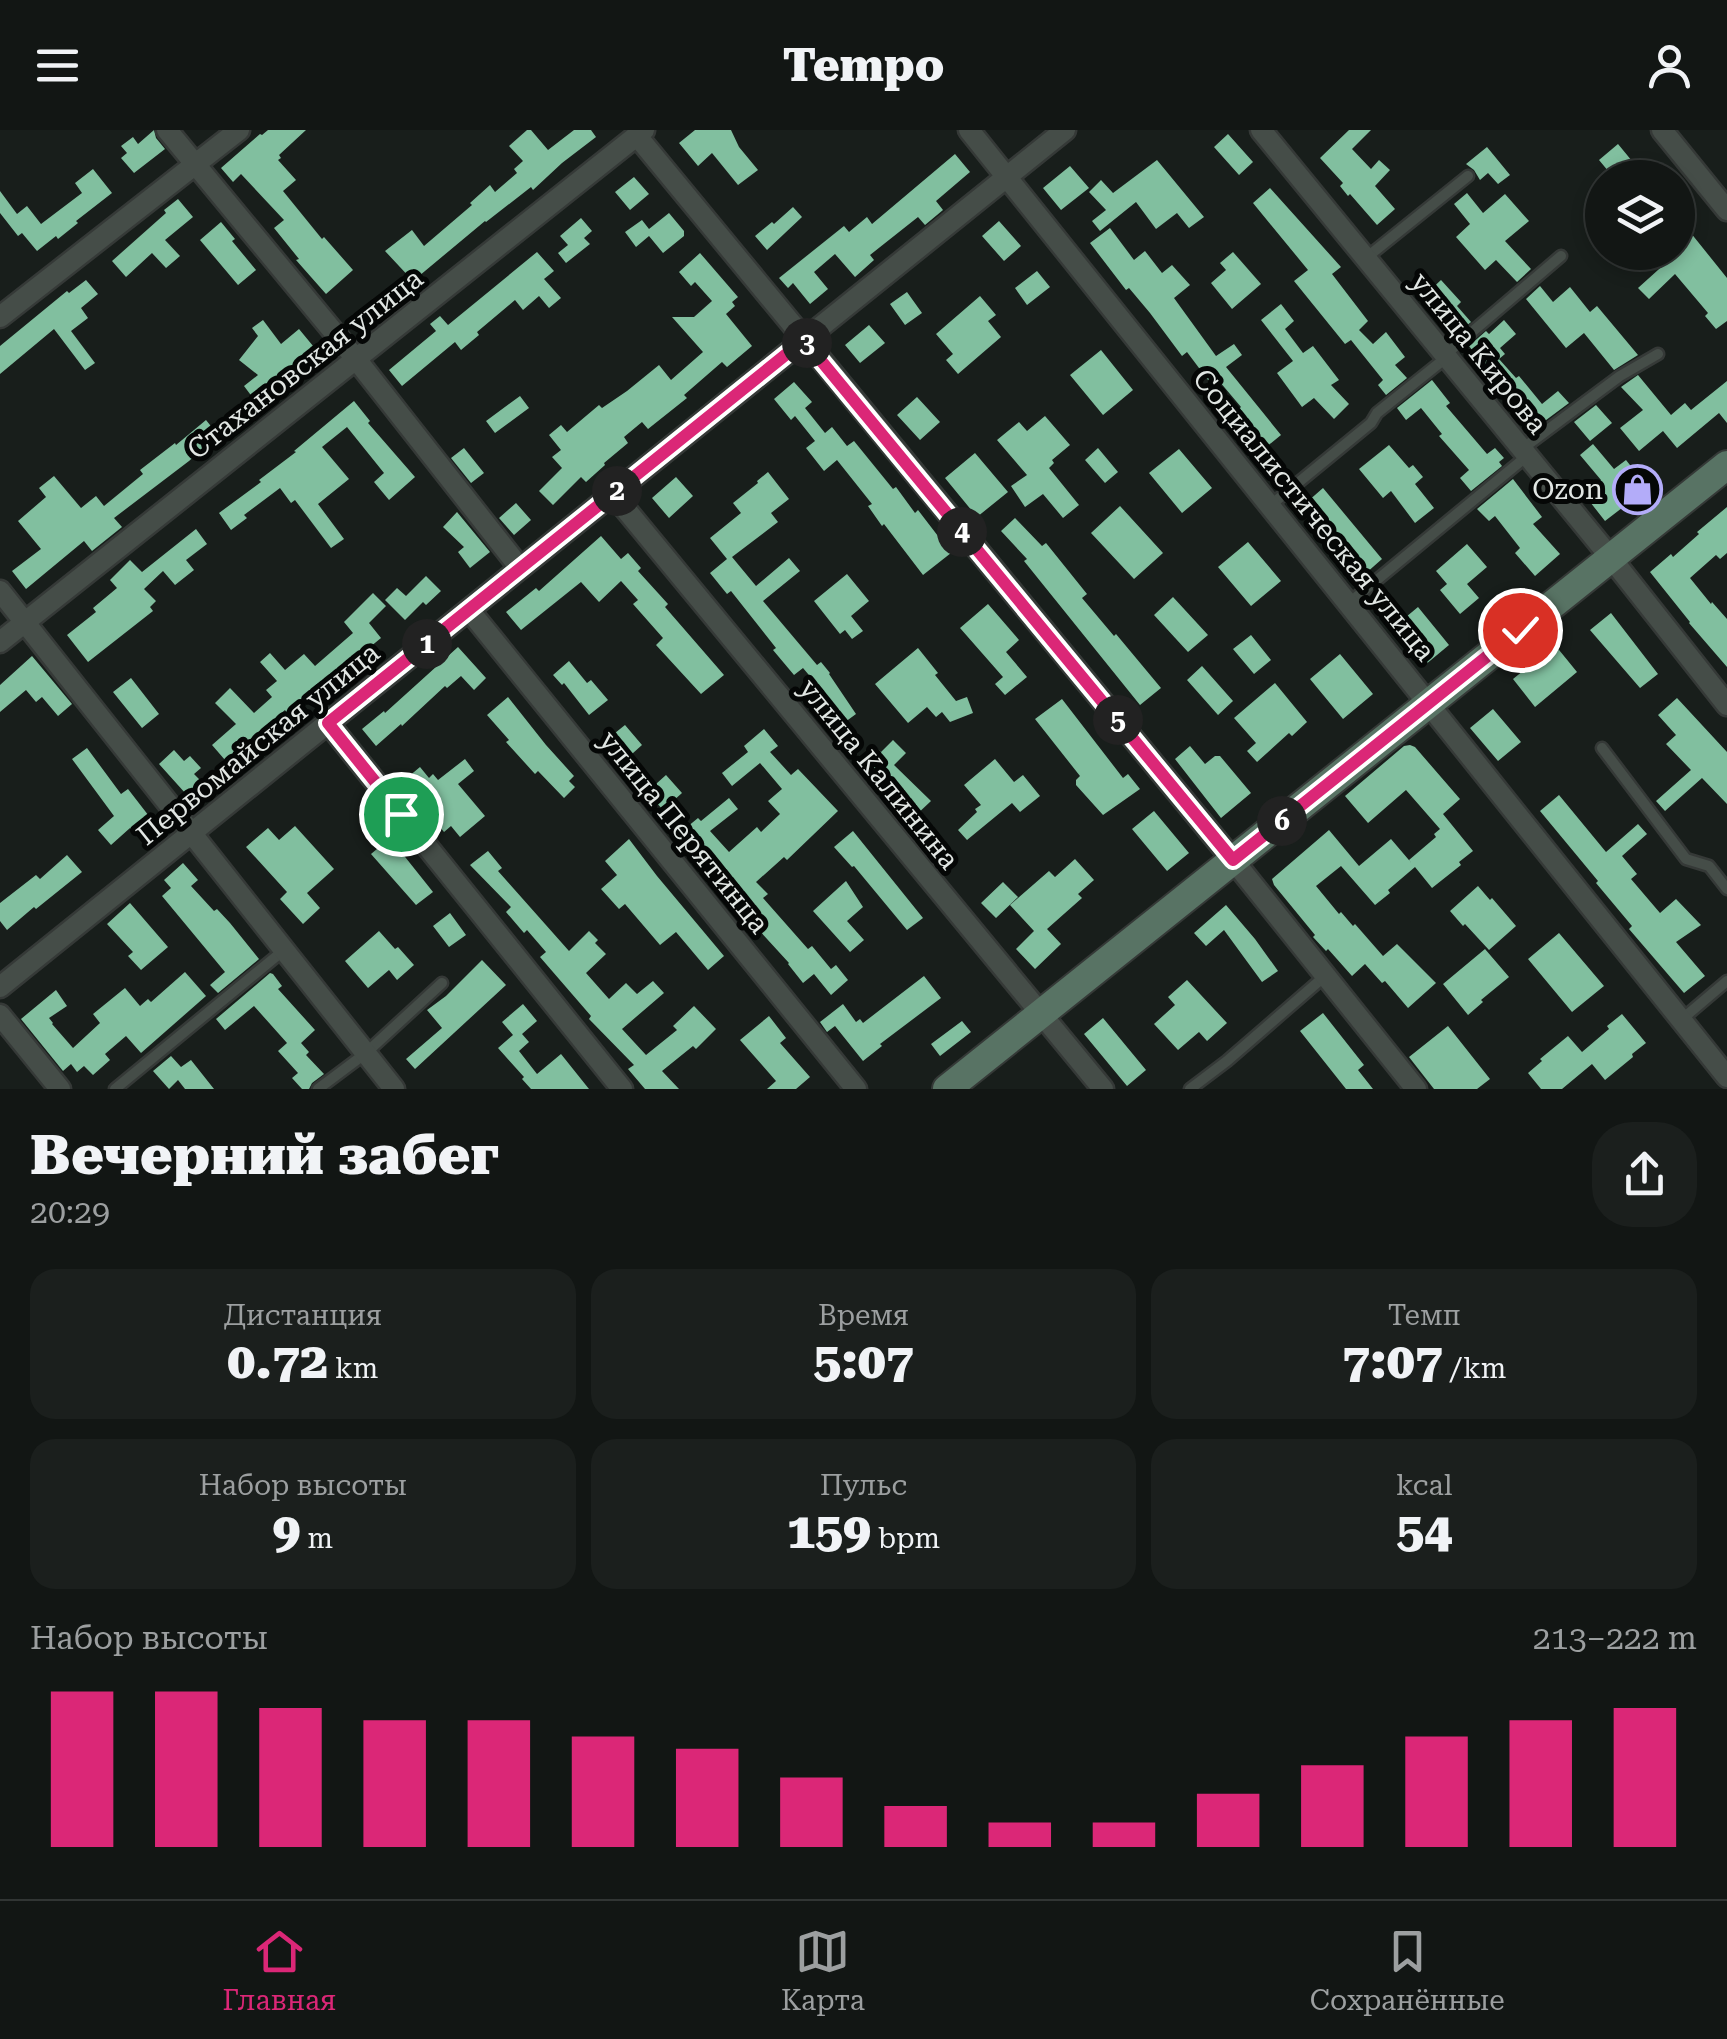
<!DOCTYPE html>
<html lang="ru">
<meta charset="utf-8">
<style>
:root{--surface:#121614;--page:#1b1f1d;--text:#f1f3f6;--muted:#9c9fa0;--line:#313534;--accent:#db2777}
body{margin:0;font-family:"Roboto Serif",serif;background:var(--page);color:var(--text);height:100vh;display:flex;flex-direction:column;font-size:38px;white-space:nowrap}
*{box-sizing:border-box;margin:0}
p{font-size:32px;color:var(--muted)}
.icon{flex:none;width:55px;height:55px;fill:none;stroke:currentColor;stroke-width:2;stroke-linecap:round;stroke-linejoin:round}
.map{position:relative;height:959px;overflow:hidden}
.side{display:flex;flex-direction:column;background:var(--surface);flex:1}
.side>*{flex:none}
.buttons{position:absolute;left:1585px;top:30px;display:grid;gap:20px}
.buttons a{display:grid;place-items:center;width:110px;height:110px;border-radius:50%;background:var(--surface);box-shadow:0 5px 15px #0003,0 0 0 2px var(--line);font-size:50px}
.pin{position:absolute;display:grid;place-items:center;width:85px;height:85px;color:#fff;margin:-42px;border:5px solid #fff;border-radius:50%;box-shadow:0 2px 10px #0007}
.km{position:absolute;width:50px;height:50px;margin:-25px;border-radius:50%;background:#222;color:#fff;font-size:28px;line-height:50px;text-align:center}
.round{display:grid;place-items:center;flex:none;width:105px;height:105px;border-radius:40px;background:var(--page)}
.summary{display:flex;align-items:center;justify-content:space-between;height:170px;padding:0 30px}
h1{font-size:55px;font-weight:800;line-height:75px}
.metrics{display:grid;grid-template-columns:repeat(3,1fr);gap:15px;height:170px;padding:10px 30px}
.metrics div{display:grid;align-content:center;border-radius:25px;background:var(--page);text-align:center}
.metrics b{font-size:50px;font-weight:800}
.metrics small{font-size:28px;font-weight:400}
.metrics p{font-size:28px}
.chart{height:280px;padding:20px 30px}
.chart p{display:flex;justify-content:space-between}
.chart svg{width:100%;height:180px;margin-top:10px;stroke:var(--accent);stroke-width:6}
header{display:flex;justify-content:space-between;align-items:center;height:130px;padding:0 30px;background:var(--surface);font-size:45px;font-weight:800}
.tabs{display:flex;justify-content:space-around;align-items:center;height:140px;border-top:2px solid var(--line);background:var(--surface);font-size:28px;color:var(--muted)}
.tabs a{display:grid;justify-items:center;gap:5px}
.tabs .active{color:var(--accent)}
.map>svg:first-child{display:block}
.building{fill:#81bf9f}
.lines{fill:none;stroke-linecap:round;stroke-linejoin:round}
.service-casing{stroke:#353937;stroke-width:15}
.minor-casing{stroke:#353937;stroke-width:25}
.secondary-casing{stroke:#353937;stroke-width:32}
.service{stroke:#454d48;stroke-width:10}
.minor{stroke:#454d48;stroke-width:20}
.secondary{stroke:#587364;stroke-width:28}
.route-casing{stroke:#fff;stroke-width:20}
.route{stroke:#db2777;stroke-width:12}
.labels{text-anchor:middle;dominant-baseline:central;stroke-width:10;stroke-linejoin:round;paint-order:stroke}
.street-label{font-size:28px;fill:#e1e6e3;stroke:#050706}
.poi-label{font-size:28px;fill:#e1e6e3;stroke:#050706;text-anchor:end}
</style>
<header><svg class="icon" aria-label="menu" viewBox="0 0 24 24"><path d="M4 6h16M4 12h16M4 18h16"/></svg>Tempo<svg class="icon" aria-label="person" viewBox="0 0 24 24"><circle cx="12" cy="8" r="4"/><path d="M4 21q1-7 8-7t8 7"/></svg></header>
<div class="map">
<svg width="1727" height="959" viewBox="0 0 1727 959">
<rect width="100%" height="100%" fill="#181e1b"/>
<path class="building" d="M154,0L156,8L165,19L134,43L121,28L127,23L121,16L133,7L138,14Z
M268,0H306L279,25L281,28L278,30L296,50L283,61L322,109L324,107L353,140L326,164L296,130L299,129L274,98L284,90L241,44L233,52L221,38L260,4L262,5Z
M527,0H531L548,20L574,0H591L596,7L562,33L533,60L531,57L486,92L485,91L413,151L385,121L412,100L424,116L472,75L470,73L490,55L495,62L517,43L514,39L523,31L509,16Z
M695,0H731L739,17L758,40L738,55L712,23L698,36L679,13Z
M1349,0H1371L1352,19L1371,39L1379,30L1390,40L1375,56L1395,79L1377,95L1350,64L1348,66L1340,56L1343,53L1320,28Z
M1228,4L1253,32L1239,45L1214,17Z
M1618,14L1646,48H1614L1599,30Z
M1487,17L1510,45L1498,54L1488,43L1480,50L1474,40L1466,34Z
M955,24L970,42L936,71L943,80L925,95L918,87L870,125L874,130L855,147L835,124L814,142L828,159L810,174L793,153L788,158L779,148L844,96L849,102L867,87L872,94Z
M1157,30L1204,87L1189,98L1177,83L1156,99L1136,72L1100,101L1092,91L1106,80L1089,62L1101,50L1113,63Z
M1070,36L1089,58L1061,80L1043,58Z
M93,39L112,63L76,91L78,93L58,109L56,106L37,121L22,103L18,106L0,83V61L17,84L27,76L41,94L82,63L75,53Z
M634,47L649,64L630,80L615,62Z
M1270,58L1341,137L1332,144L1368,191L1359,200L1373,214L1386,202L1405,227L1395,235L1407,248L1386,265L1378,255L1383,250L1351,210L1345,214L1294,151L1308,140L1253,73Z
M1467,63L1483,83L1505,64L1529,91L1505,111L1531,139L1517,152L1496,130L1485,140L1456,107L1470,94L1454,74Z
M178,69L193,87L165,110L180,126L166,138L152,123L126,147L112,131L166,83L164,80Z
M793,77L802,87L767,120L755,106L772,92L774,94Z
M669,83L684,101V106L663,123L649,106L636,117L625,102L642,90L649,99Z
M1678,87L1727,148V191L1716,199L1705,186L1708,183L1675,144L1649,169L1638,158L1678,122Z
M581,88L592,101L584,108L590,114L566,133L558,123L568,115L560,106Z
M999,91L1021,116L1004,131L982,106Z
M221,92L235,109L232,111L256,140L238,155L200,110Z
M1110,98L1134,130L1145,121L1162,143L1172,135L1190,155L1174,168L1216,226L1234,214L1242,225L1226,237L1281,305L1260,322L1230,287L1241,277L1214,245L1208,250L1187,222L1182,226L1150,183L1129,158L1126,160L1090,113Z
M537,122L554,141L544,149L561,168L549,178L539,166L523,180L515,170L477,202L479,205L461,220L455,212L402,256L389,240L436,201L430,194L440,186L448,195Z
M1233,122L1261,154L1232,179L1211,153L1226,140L1220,133Z
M700,123L738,167L732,172L735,176L726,184L752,216L727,237L722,232L684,265L687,268L648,299L642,292L624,307L628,313L604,333L605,335L586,352L581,347L553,375L539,361L562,338L552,327L561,320L549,305L561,295L567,302L599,275L602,278L627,261L659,235L671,250L703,222L672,187H694L712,171L695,152L691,156L679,142Z
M1037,141L1050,157L1027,175L1015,158Z
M86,150L98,164L81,178L88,188L71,201L95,233L85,240L54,199L0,244V216L67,161L69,163Z
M1441,150L1461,172L1457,176L1471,192L1459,202L1425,165Z
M1540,156L1553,172L1570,157L1590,182L1597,176L1638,225L1614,240L1584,203L1566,218L1526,169Z
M907,162L922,183L905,195L890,174Z
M980,166L996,185L988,191L1001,207L958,244L946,230L953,224L936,204Z
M1281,174L1294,191L1285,199L1303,223L1313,216L1339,250L1331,255L1349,274L1334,289L1314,268L1302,277L1277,243L1293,231L1261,190Z
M263,190L281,214L299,199L318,222L293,245L256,272L244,256L258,245L239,230L258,206L252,198Z
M1504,190L1516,204L1500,218L1505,224L1499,229L1516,248L1519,246L1542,274L1558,261L1569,273L1534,299L1469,216L1486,201L1489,204Z
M869,195L885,213L860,233L845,215Z
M1101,220L1133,260L1103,285L1070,245Z
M1638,245L1671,285L1685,273L1691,280L1727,251V293L1719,283L1677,318L1663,301L1639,321L1620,298L1643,280L1621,257Z
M1432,250L1450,273L1446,276L1487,324L1495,318L1504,328L1499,332L1502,336L1471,361L1460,348L1469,340L1439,306L1442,304L1421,278L1406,290L1397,278Z
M794,252L812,272L805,278L825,303L832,297L847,316L854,311L893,359L896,357L915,383L918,380L951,423L923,445L884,394L882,396L868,376L872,374L837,330L824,341L806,318L815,311L795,286L791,290L774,269Z
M520,266L529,278L495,303L486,291Z
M917,267L940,292L920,310L897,285Z
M354,271L370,291L368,293L415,347L389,370L374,352L384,343L347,297L322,317L349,349L318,374L344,409L331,418L295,370L291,373L280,358L244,385L247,388L231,400L219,383L261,352L259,350L296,322L294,321Z
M1596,275L1612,293L1590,311L1574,292Z
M1045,286L1070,315L1052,330L1054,333L1049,338L1079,375L1063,388L1043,364L1025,377L1011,356L1027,345L997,310L1019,292L1027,301Z
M206,290L218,305L189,331L114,388L122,397L92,421L84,411L26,459L12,441L41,419L18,391L46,367L39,358L54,346L81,378L96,366L104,376L143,344L140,340L175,313L176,315Z
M1593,314L1614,339L1626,330L1648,358L1605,391L1583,363L1601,350L1580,325Z
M1389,315L1409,338L1413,335L1423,347L1415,354L1434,378L1415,393L1391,361L1383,368L1359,339Z
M464,318L484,343L471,353L451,328Z
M1098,318L1118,342L1105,353L1085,330Z
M1179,319L1212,358L1182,383L1149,343Z
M975,323L1008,362L977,387L945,348Z
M768,342L789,369L771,383L778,392L732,427L756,456L789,428L800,441L763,471L817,535L821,532L830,543L829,544L856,584L837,598L816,569L824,563L803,538L794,545L773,520L776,518L731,461L727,464L710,443L727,429L710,408L741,383L733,373L758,353L757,351Z
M676,347L693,366L669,388L652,368Z
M1513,349L1542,387L1533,394L1560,424L1535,446L1515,423L1520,418L1495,386L1489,391L1477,379Z
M1323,358L1382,429L1365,444L1338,412L1332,418L1299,379Z
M516,373L531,390L514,405L499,388Z
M1120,376L1163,423L1134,449L1091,403Z
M1727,377V423L1720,429L1716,425L1690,448L1711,474L1712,472L1727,489V537L1689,493L1690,492L1650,442L1671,424L1673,427L1699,404L1697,402Z
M457,382L490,422L470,438L458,422L464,417L443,397Z
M1015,388L1042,416L1046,413L1087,464L1082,468L1114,506L1116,504L1161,558L1140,575L1024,431L1027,429L1001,401Z
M196,399L207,414L186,430L194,440L175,455L163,441L144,459L156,471L150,477L153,481L88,532L67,505L96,482L93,478L117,458L110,450L130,430L142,442Z
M601,406L621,429L628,423L641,438L638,441L668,474L665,477L724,545L701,564L656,515L663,508L633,474L638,470L621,451L599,472L581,452L521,500L506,482L536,458L539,461Z
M1248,412L1281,451L1251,476L1218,437Z
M1467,414L1487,437L1467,454L1479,468L1460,484L1440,460L1447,454L1436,441Z
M847,444L869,471L851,486L863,501L852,509L845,500L840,504L814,471Z
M426,446L441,461L426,475L423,472L405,490L385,470L397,458L406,466Z
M373,463L386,476L369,493L381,508L309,567L307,564L287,583L285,580L225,630L212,615L236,594L215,573L230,558L254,583L272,567L266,560L277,551L260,532L270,523L285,540L304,524L315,536L353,503L344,492Z
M1173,467L1208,505L1188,522L1154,485Z
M988,474L1019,510L1006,522L1027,547L1005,565L995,554L1003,547L960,498Z
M1418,477L1449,515L1425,535L1394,497Z
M1611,483L1658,544L1640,558L1590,500Z
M1251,505L1271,530L1254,544L1233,519Z
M1555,515L1577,542L1535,577L1513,549Z
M458,517L486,548L474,560L461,546L447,558L445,556L402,596L401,594L376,616L362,599L384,581L385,583Z
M918,518L938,543L935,545L956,571L967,567L973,583L950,592L942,582L936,587L927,577L908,593L875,554Z
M1340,524L1373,564L1343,589L1310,549Z
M32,526L72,574L58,586L42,567L36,572L26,560L0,582V555Z
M569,531L587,553L591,550L608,570L589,585L564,553L562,555L553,545Z
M1202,536L1233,571L1218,585L1187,550Z
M131,548L159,584L142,598L113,562Z
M1275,553L1307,592L1292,606L1289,603L1257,632L1247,621L1256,613L1234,588Z
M508,567L546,615L574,646L569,651L575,657L564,668L538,641L535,644L506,612L509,610L487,585Z
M1677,568L1727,622V674L1702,648L1665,681L1656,671L1691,640L1666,614L1676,605L1658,585Z
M1062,569L1123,648L1128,644L1140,659L1103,685L1076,655V650L1080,646L1035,589Z
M1493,579L1521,612L1498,631L1470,598Z
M625,595L642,615L623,632L605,611Z
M764,599L778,616L770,622L791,645L798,639L838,681L787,730L784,727L756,752L768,764L763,768L808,819L812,816L831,839L836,835L848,850L831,865L814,844L803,853L788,834L789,833L758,799L762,796L731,764L681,702L698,688L701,691L729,668L738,679L710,701L729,722L757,697L761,702L780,684L768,671L782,659L760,633L732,656L722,643L748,622L744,616Z
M893,610L906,623L894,635L931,671L914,687L861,631L876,617L881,622Z
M1410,615L1415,617L1460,669L1443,684L1473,721L1459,732L1461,735L1432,758L1415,737L1388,760L1390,763L1375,775L1341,736L1316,756L1339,784L1341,782L1353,796L1355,794L1383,826L1397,814L1436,853L1408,878L1385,851L1382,853L1365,834L1352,846L1328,819L1326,821L1313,807L1315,805L1274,755L1272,749L1329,700L1359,736L1391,709L1414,736L1409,730L1436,707L1434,704L1440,699L1406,660L1368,693L1345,666L1404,616Z
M1190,616L1205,634L1215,626H1220L1251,663L1221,688L1175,629Z
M87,618L121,664L128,659L152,690L135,704L130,698L111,715L98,700L114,686L72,629Z
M174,620L184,631L190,626L201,638L194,644L201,651L186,664L159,634Z
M465,629L474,641L458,654L485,686L460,707L451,696L444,702L402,652L420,637L429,648L433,644L438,650Z
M995,629L1014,652L1023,645L1040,666L1020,682L1012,673L967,710L958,700L977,682L975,679L981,675L964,655Z
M666,645L682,663L663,680L647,662Z
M1559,665L1606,722L1638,694L1647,704L1622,726L1637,744L1631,749L1660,783L1676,769L1701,795L1676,812L1705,846L1684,863L1629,799L1632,796L1596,753L1598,751L1540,681Z
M1154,681L1189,723L1167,741L1132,699Z
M295,696L334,739L307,763L320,778L303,794L280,769L287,762L246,717L268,698L279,710Z
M853,701L923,788L907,800L854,736L852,737L834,717Z
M390,708L433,762L416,775L371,724Z
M629,709L657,746L724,826L708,840L676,802L660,815L625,774L619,779L601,759L617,745L605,731Z
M488,721L502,738L498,741L569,821L589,801L598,810L595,813L606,824L586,843L609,869L626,853L637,864L653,851L664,863L622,899L646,925L677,900L673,896L694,876L716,899L696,919L693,916L662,941L679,959H645L628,939L634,935L589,889L591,886L540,827L546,822L527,800L524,803L506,782L511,777L470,735Z
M67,725L82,742L36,779L34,777L7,800L0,791V773L36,745L40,749Z
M1075,729L1094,750L1078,764L1082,768L1047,799L1061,814L1035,839L1016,819L1034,801L1010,775L1049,741L1055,747Z
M183,733L198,750L191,756L214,781L217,779L230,793L259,829L218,863L210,855L225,842L162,766L171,758L164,750Z
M846,751L863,777L847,791L864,810L850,822L813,781Z
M1003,752L1018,767L996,788L981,773Z
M1478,756L1490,770L1492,768L1516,796L1489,820L1465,794L1463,796L1450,781Z
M130,773L168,817L141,840L128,826L133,822L107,794Z
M1226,775L1255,809L1278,841L1262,852L1224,800L1206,816L1194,803Z
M450,783L466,805L449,817L433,796Z
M379,801L395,819L398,817L414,835L397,850L389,840L368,858L345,831Z
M1559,803L1604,856L1572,882L1528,829Z
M1485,819L1509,847L1481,870L1483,872L1468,885L1443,854Z
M482,830L506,855L415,939L406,929L442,898L427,880L446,866Z
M185,842L206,866L141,923L126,906L105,924L110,930L93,945L84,936L77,942L71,934L63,941L21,889L56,860L67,876L49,888L53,893L52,894L73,918L100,893L93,884L125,858L140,876L148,869L151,872Z
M270,843L273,844L282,856L278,859L315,900L301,913L309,922L306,925L324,944L312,953L309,959H302L292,948L298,943L278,921L287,913L254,876L225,900L216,889Z
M924,846L941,868L880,914L882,916L863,931L835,896L827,902L820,892L843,874L856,892L860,889L863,893Z
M1187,850L1227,893L1207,911L1199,902L1178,920L1154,894L1175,875L1168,867Z
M523,874L537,891L522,904L529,912L519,921L537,944L561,924L589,959H531L522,949L524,947L498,918L513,905L502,892Z
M1323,883L1364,935L1358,940L1373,959H1346L1300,901Z
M1622,884L1646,913L1632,924L1633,927L1605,950L1592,934L1562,959H1541L1528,943L1542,931L1540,929L1568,906L1582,922L1609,899L1607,896Z
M769,886L786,908L780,913L810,947L796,959H767L776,951L740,910Z
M1103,888L1146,940L1127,956L1084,904Z
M962,891L971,902L940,926L931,914Z
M1448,896L1490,949L1477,959H1434L1409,927Z
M171,926L181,937L191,930L214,959H185L178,950L169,959L153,941Z"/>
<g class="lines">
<defs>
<path id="service" d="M1366,128L1468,46
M1445,225L1561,126
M1522,319L1620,246L1658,224
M1271,375L1371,293L1377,283L1447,227
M1349,473L1527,326
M1602,618L1686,729L1709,736L1727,759
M1681,890L1727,851
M115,959L284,820
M318,959L366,923L442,853
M1190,959L1227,931L1325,846"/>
<path id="minor" d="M167,0L356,229L520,438
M969,0L1727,947
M1261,0L1611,428L1727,575
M1662,0L1727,80
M637,6L1233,730L1416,959
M0,187L239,0
M613,364L1103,959
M0,461L394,959
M469,480L856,959
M0,512L644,0
M328,593L622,959
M0,857L1065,0
M0,885L60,959"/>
<path id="secondary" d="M947,959L1727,335"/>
</defs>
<use href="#service" class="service-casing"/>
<use href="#minor" class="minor-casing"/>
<use href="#secondary" class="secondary-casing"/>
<use href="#service" class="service"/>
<use href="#minor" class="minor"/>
<use href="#secondary" class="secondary"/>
</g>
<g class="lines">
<defs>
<path id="route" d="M401,684L328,593L804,210L1233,730L1520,500"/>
</defs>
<use href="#route" class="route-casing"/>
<use href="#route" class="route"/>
</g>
<defs>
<symbol id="shop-ring" viewBox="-11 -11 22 22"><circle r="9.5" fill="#050706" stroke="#b3acf9" stroke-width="1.5"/><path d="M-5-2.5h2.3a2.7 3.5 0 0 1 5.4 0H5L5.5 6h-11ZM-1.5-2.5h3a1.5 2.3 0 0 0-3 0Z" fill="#b3acf9"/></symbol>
</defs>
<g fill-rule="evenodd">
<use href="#shop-ring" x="1610" y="332" width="55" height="55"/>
</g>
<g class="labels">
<g class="street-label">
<text transform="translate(1479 223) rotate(51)">улица Кирова</text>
<text transform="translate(305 234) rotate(-38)">Стахановская улица</text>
<text transform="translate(1314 385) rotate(51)">Социалистическая улица</text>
<text transform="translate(258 614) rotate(-39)">Первомайская улица</text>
<text transform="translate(879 644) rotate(51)">улица Калинина</text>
<text transform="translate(684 702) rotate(51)">улица Перятинца</text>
</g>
<g class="poi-label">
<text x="1603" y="359">Ozon</text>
</g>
</g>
</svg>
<div class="buttons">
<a><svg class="icon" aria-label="layers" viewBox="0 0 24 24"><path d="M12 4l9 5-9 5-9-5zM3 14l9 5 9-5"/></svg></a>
</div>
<div class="pin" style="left:401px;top:684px;background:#1e9e55"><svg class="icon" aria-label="arrive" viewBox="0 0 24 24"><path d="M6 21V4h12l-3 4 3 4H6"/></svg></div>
<div class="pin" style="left:1520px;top:500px;background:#d93025"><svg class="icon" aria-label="check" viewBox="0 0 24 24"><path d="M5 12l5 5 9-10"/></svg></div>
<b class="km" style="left:427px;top:514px">1</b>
<b class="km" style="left:617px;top:361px">2</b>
<b class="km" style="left:807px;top:213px">3</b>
<b class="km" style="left:962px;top:402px">4</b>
<b class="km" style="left:1118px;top:590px">5</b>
<b class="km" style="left:1282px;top:691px">6</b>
</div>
<section class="side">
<div class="summary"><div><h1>Вечерний забег</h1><p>20:29</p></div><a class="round"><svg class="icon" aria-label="share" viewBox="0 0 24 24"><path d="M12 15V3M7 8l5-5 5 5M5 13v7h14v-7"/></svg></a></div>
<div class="metrics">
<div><p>Дистанция</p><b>0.72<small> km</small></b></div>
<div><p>Время</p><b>5:07</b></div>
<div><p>Темп</p><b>7:07<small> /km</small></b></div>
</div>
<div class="metrics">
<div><p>Набор высоты</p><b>9<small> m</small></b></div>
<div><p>Пульс</p><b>159<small> bpm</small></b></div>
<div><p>kcal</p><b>54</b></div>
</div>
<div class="chart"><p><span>Набор высоты</span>213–222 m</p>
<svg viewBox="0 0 160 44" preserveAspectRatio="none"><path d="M5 44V6M15 44V6M25 44V10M35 44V13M45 44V13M55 44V17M65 44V20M75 44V27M85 44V34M95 44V38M105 44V38M115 44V31M125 44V24M135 44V17M145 44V13M155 44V10"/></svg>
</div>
</section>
<nav class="tabs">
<a class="active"><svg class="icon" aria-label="home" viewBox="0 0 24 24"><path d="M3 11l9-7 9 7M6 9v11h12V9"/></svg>Главная</a>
<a><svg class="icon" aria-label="map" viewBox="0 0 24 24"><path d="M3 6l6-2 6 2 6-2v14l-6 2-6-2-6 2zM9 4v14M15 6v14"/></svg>Карта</a>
<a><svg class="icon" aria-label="saved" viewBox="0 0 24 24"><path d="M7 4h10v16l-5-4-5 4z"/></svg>Сохранённые</a>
</nav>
